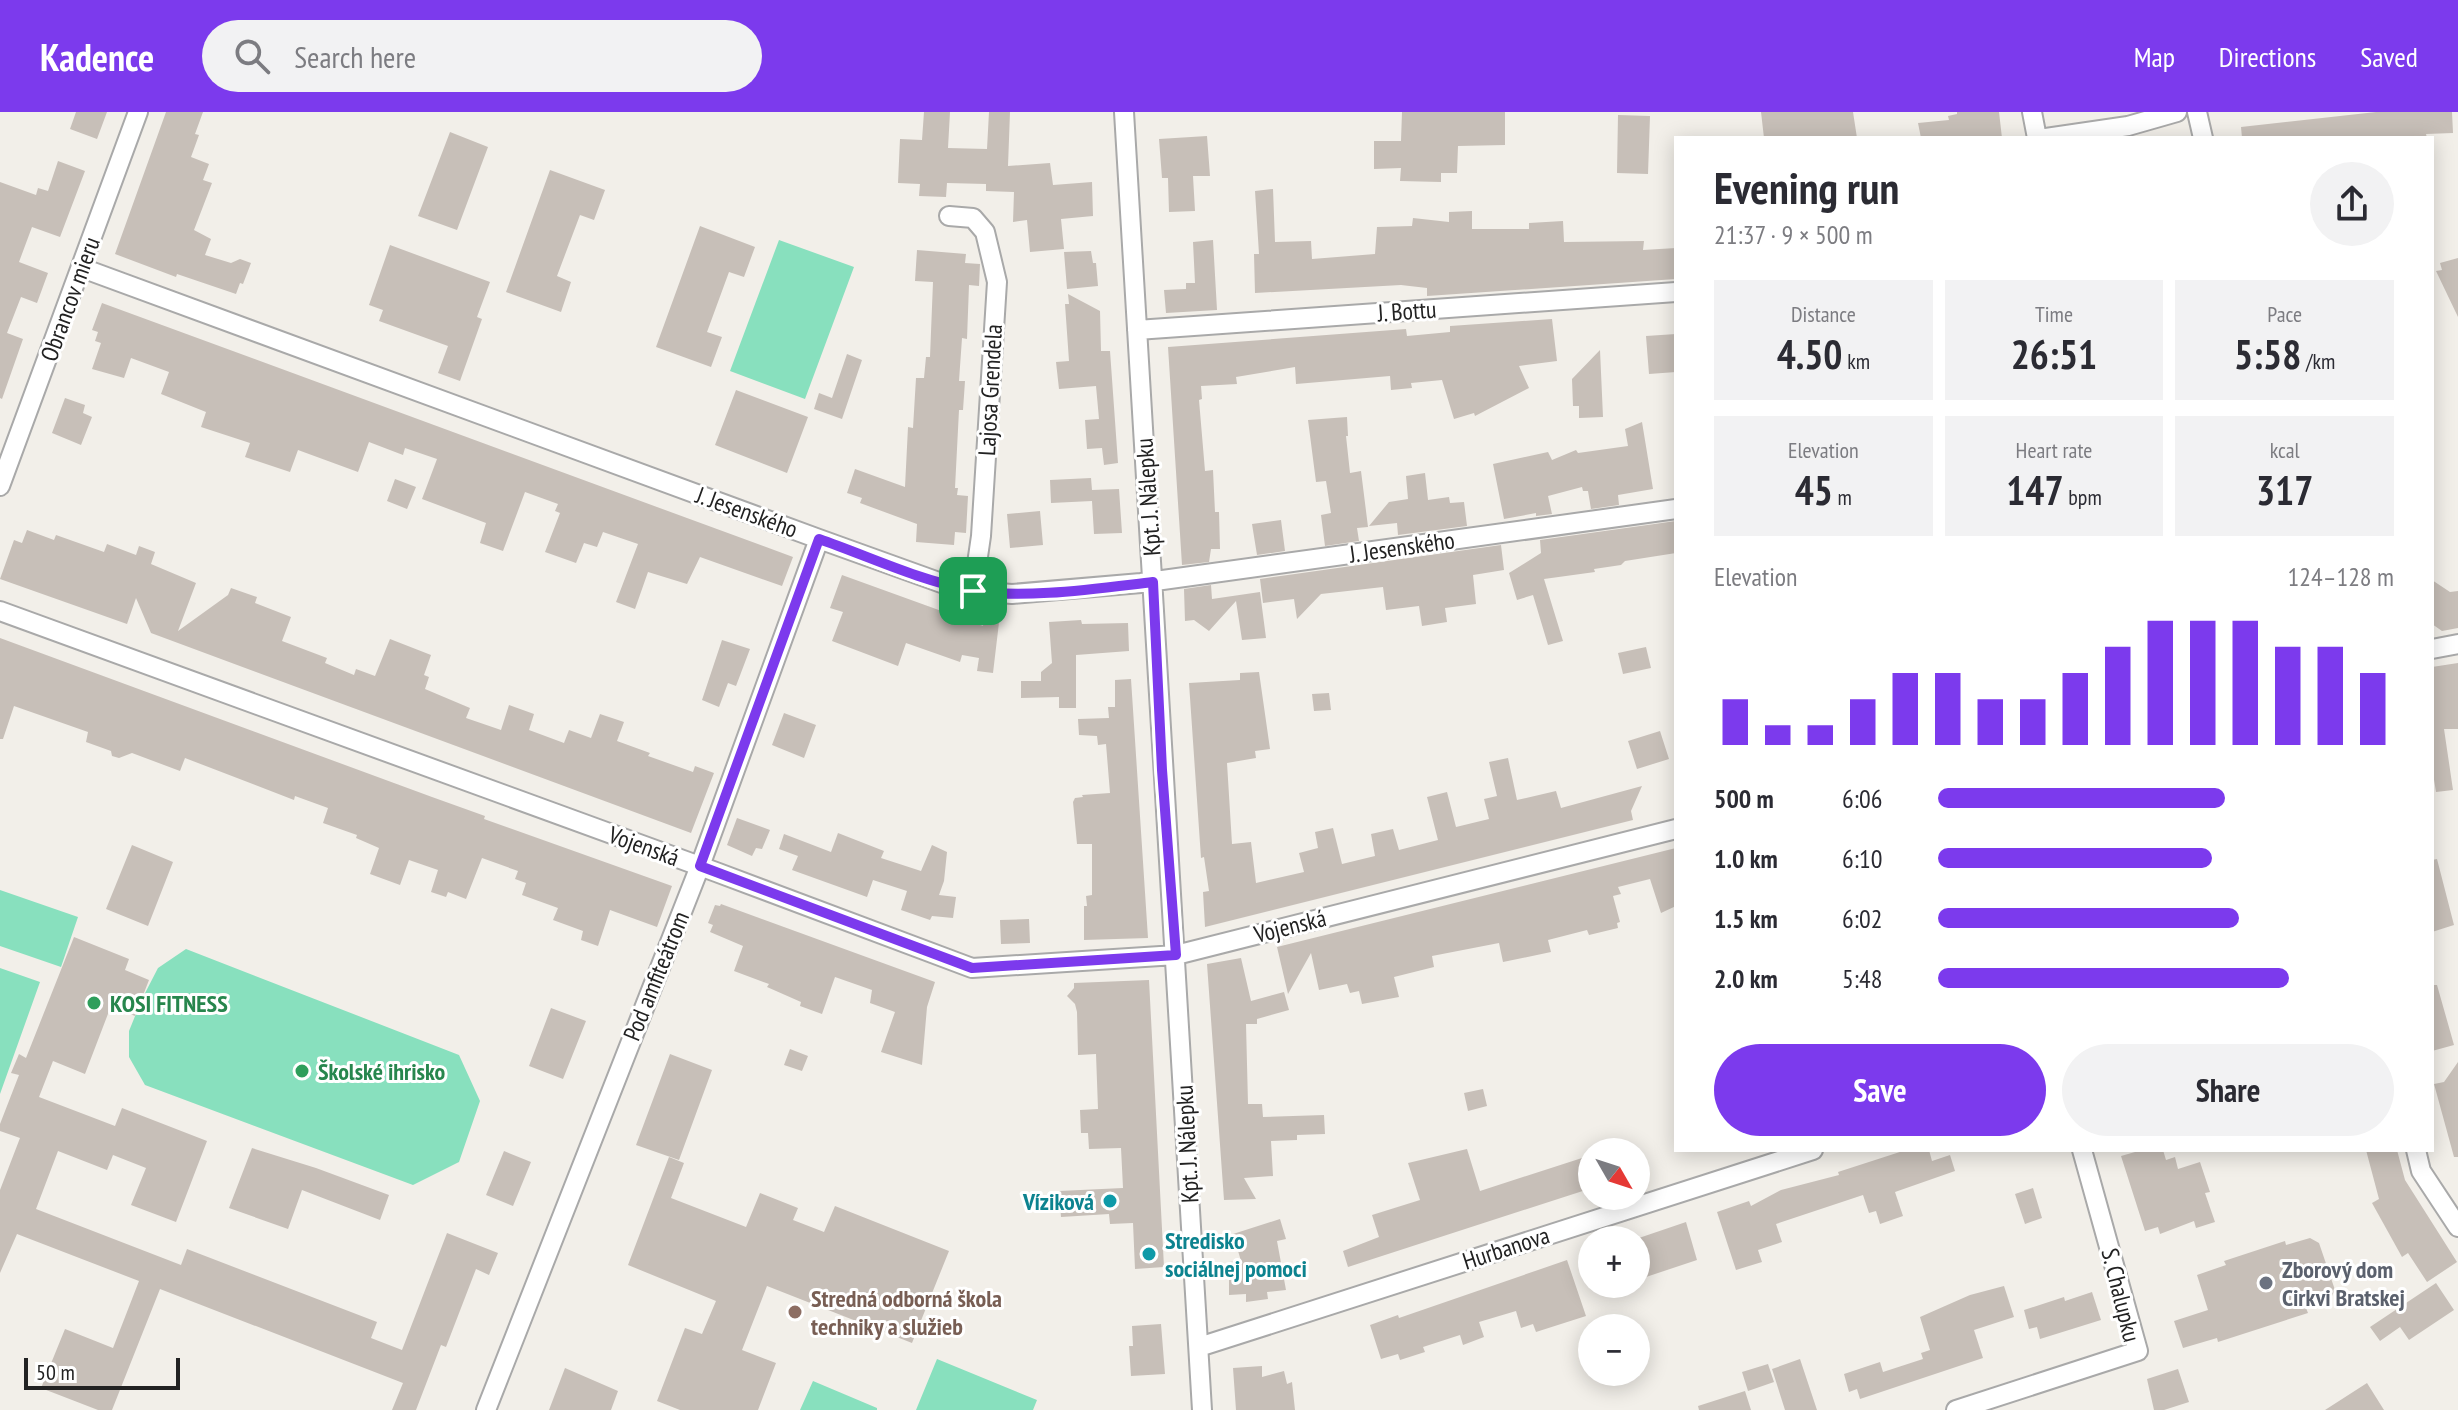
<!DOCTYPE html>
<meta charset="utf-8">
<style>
:root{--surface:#fff;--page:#f2f2f3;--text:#2b2b33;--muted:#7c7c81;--accent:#7c3aed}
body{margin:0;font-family:"PT Sans Narrow",sans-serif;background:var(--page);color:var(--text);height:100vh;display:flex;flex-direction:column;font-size:30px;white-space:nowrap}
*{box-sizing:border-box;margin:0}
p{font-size:26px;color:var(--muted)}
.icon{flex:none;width:44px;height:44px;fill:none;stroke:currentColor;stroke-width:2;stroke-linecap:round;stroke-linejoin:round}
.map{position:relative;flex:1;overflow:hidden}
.sheet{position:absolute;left:1674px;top:24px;width:760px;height:1016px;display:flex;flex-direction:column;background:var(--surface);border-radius:0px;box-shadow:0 4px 20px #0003}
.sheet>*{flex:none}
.needle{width:52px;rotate:129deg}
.controls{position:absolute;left:1578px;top:1026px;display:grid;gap:16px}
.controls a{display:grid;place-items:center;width:72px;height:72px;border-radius:50%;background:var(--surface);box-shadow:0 4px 20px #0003;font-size:40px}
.scale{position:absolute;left:24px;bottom:20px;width:156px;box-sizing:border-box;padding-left:8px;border:4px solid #222;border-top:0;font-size:22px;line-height:28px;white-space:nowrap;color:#222;-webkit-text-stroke:6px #fff;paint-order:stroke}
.pin{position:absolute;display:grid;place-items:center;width:68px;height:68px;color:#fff;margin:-34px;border-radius:16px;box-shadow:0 4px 12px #0006}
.round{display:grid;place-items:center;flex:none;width:84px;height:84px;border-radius:42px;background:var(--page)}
.summary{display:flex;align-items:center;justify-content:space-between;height:136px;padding:0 40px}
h1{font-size:44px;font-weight:600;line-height:60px}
.metrics{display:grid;grid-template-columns:repeat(3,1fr);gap:12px;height:136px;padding:8px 40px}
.metrics div{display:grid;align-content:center;border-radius:0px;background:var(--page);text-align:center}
.metrics b{font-size:40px;font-weight:600}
.metrics small{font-size:22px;font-weight:400}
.metrics p{font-size:22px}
.chart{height:224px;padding:16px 40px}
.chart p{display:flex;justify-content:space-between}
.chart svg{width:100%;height:144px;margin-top:8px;stroke:var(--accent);stroke-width:6}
.action{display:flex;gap:16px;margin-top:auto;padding:16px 40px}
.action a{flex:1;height:92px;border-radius:48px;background:var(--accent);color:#fff;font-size:32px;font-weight:600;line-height:92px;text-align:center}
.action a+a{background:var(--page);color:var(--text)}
ul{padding:0 40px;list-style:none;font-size:26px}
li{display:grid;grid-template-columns:128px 96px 1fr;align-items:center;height:60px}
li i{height:20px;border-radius:10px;background:var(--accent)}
header{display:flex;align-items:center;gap:48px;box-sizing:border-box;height:112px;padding:0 40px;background:var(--accent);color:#fff}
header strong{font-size:38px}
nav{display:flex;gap:44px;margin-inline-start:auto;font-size:28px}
.search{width:560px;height:72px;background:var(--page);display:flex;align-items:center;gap:20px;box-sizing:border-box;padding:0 28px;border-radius:44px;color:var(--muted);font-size:30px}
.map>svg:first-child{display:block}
.pitch{fill:#88e0be}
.building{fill:#c7bfb8}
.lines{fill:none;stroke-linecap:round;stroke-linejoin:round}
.street-casing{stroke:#a9a9a9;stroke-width:22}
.street{stroke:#fff;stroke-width:18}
.route-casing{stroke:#fff;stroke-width:16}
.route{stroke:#7c3aed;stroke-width:10}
.leisure-dot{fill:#2e9e5b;stroke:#fff;stroke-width:3}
.culture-dot{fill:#0f9aa8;stroke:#fff;stroke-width:3}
.worship-dot{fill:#6b7280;stroke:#fff;stroke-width:3}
.education-dot{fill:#8d6e63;stroke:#fff;stroke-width:3}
.labels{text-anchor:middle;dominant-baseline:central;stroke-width:6;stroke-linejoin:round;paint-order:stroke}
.street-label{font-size:24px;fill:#222;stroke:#fff}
.leisure-label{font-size:24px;font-weight:bold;fill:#27864d;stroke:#fff;text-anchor:start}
.culture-label{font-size:24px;font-weight:bold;fill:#0d838f;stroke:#fff;text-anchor:end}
.worship-label{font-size:24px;font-weight:bold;fill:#5b616d;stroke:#fff;text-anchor:start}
.education-label{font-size:24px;font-weight:bold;fill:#785e54;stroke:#fff;text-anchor:start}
</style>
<header>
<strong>Kadence</strong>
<div class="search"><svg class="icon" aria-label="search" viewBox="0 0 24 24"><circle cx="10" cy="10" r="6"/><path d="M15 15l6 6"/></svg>Search here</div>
<nav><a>Map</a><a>Directions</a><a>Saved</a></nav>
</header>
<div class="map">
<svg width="2458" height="1298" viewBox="0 0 2458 1298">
<rect width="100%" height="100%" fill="#f2efe9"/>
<path class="pitch" d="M779,128L854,155L805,287L730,259Z
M0,778L78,805L61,855L0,834Z
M186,837L459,943L480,989L459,1050L413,1073L145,973L129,945V919L142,887L158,856Z
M0,856L40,870L0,982Z
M937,1247L1037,1288L1033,1298H916Z
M813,1269L877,1296V1298H800Z"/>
<path class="building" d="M76,0H107L97,27L70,17Z
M166,0H203L195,22L199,23L191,45L209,52L203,68L212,71L194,118L211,127L205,143L231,151L240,147L251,151L243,172L240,171L236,182L177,162L176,165L115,142Z
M924,0H950L948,36L987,37L989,0H1010L1008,54L1050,51L1053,73L1092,70L1093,104L1061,107L1064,137L1030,140L1027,108L1013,110L1014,80L986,79V72L947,71L946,85L919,84L920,72L898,71L900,27L922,28Z
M1402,0H1505V33L1458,34L1457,61H1441V70L1400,69L1401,56L1374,57V29H1401Z
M1761,0H1853L1857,26H1764Z
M1957,0H1999L2002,26H1921L1918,11L1949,8L1948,4L1957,2Z
M2376,0H2452L2453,21L2426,22L2427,26H2242L2241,15Z
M1618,3L1650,4L1648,62L1617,61Z
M450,20L488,35L457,118L418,104Z
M1207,24L1210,64H1193L1195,99L1169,100L1168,66H1162L1159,27Z
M58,49L85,59L60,125L32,115L19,150L48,161L37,191L21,185L7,221L23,227L2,287L0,286V70L36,83L38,76L48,79Z
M550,58L605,78L594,108L580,103L557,164L571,170L561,200L506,180Z
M1273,77L1275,130L1311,129L1312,147L1375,142L1377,115L1412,114L1413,106L1449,110V100L1472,99V117H1529V111L1563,109L1564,130L1644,129L1643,138L1676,136V167L1427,184V176L1401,173L1255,181L1254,142H1259L1255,79Z
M700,114L755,135L744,165L729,160L707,220L722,225L711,255L656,235Z
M1213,128L1217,198L1166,201L1164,178L1186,177V171H1195L1193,130Z
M390,133L490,170L477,205L482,207L460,269L438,261L448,234L379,209L383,198L369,193Z
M917,138L966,142L965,151L980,152L979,174L969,173L967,227L962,226L959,269H965L963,298H959L955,376H958L957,383L968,384L966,421L955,420L954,433L916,430L917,412L860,391L862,386L847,381L855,357L905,375L908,315L913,316L916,266H924L926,245H930L933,170L915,169Z
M1091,139L1093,151H1096L1098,174L1067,177L1064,140Z
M2458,146V205L2436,159L2442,158L2440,151Z
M1068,182L1100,199L1101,239H1110L1118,351L1104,353L1102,336L1087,337L1085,308L1099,307L1096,274L1059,277L1056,250L1069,249L1065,192H1069Z
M102,191L793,445L782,474L700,445L687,472L648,460L635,497L616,490L638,432L603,420L597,435L584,431L576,451L545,440L560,401L555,399L558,392L525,380L503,439L480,431L486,411L422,387L437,347L405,336L403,343L369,330L358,360L298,338L290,360L245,345L250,331L201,315L206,300L161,282L169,260L131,246L124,266L92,257L101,231L95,229L98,220L92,218Z
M1552,207L1557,249L1519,254L1529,276L1475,304L1474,301L1454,307L1442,268L1411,271L1412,276L1391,278L1390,264L1296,272L1295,255L1236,265L1237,272L1201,274L1202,287L1199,288L1205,359L1213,358L1215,400H1219L1220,437H1211L1209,450L1182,453L1168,235L1406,217L1407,224L1450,220V214Z
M1676,222V260L1649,262L1646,224Z
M1600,238L1603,305L1579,306V294H1573L1572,267Z
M847,242L862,248L842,307L814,297L819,281L832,286Z
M736,278L808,305L787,361L715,333Z
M65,286L85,293L83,301L92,305L81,333L52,321Z
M1347,305L1348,324H1346L1350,361L1361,359L1368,415L1357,416L1359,429L1325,434L1321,403L1331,401L1326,369L1316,370L1308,308Z
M1642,310L1653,377L1618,383L1619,393L1591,397L1588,379H1583L1582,375L1548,384L1552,402L1536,404V401L1504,407L1493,352L1548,340L1552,348L1576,338L1578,341L1628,334L1625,317Z
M1425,361L1428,388L1449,385L1450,391L1464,390L1467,414L1398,423L1397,411L1369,414L1389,390L1408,387L1406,364Z
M1091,366L1092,378L1119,377L1122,421L1094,422L1092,389L1051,391L1050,368Z
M395,367L416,375L407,397L387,389Z
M1040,399L1043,433L1010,436L1007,402Z
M1281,408L1285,439L1257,443L1252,412Z
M1676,409V441L1625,449L1621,453L1594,457L1595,460L1544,467L1563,529L1548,533L1533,483L1517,488L1509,461L1541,441L1540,428Z
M27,418L54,428L56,423L104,440L107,432L136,443L139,434L155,440L151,452L196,471L178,519L228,483L231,476L257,485L255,491L291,505L282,529L327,546L325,551L354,563L356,557L375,564L390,527L431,543L424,563L429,565L425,577L470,596L466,606L501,618L509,593L534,602L529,618L564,631L569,618L591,626L600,602L624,610L617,629L650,641L648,644L693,660L695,654L714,661L691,721L151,521L136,486L127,512L0,467L14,428L22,431Z
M1501,433L1504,458L1473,463L1476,492L1445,496L1447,510L1422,514L1419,494L1386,498L1383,475L1321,482L1297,507L1294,487L1263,491L1260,467Z
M842,463L983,514L985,500L1000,502L993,561L977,559L979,546L962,543L960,550L906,531L898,554L832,529L843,500L830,496Z
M2432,468L2450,480L2458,479V516L2442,519L2432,512Z
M1211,473L1212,487L1260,480L1266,526L1242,528L1236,489L1209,519L1194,508L1185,509L1184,477Z
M1081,508L1082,512L1128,511L1129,539L1076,543V596H1059V585L1021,586V569H1041V560L1052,551L1049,510Z
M0,526L432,685L485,704L484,707L672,774L657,815L610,798L598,834L581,828L583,819L553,808L558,796L522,783L526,771L515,767L518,759L482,746L466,787L448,780L446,785L431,780L438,758L409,748L400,773L370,762L379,736L356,726L357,723L323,711L328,696L295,684L294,688L185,646L180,659L132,641L119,646L112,644L111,639L86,630L88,620L14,594L3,627H0Z
M722,528L750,537L736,574L728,571L719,595L702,588Z
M1646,535L1651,556L1623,562L1618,541Z
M2458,551V617H2444L2453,678L2436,680L2432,655V555Z
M1259,560L1270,637L1255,639L1256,646L1227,651L1232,732L1251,730L1256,771L1304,760L1299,741L1318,736L1315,720L1333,716L1342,752L1375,744L1371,722L1393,717L1399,738L1438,728L1427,685L1447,680L1456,715L1489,707L1484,687L1497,684L1489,650L1508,646L1517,688L1556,679L1561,696L1642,674L1631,699L1633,708L1205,815L1203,780L1209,779L1204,745L1201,746L1189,571L1240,568V561Z
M1131,567L1148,826L1084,828V794H1087L1086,784L1092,783V732H1077L1073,690L1075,686L1083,685L1082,683L1110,681L1106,632L1098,633L1097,624L1079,623L1078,607L1109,606L1108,595H1115V568Z
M1329,581L1331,598L1314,599L1312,582Z
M784,601L816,613L804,646L772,633Z
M1660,619L1669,647L1637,657L1628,629Z
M737,706L770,718L762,737L756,736L752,744L727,733Z
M838,721L884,739L881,746L921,759L932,733L947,740L944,769L939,783L956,785L953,806L932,804L930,808L901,798L907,779L873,768L867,785L792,758L798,744L779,737L784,722L831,740Z
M132,733L173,750L148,814L106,797Z
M1676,736V794L1661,801L1650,767L1618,775L1621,782L1613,784L1620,810L1617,811L1618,816L1589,823L1587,818L1548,828L1551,840L1503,850L1499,831L1432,844L1434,855L1394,865L1399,885L1362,892L1359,879L1350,881L1347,872L1319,878L1311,841L1288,882L1277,835Z
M2437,747L2454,813L2432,820V748Z
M721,792L935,870L927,895L922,953L881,940L895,900L870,891L872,878L835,865L822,902L800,894L801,890L767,875L769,872L734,859L743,834L710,820L713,813L708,811L715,793L720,794Z
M1029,807L1030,831L1001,832L1000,808Z
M74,825L129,847L125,858L149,868L135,904L111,894L85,962L53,949L39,985L115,1014L122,996L207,1029L176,1110L131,1093L146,1056L113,1043L107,1058L58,1039L36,1097L181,1153L187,1137L377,1210L371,1226L402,1238L447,1121L498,1141L489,1163L476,1157L446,1235L441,1233L416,1298H392L403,1271L160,1177L112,1298H98L41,1276L65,1217L113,1236L139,1169L17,1122L0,1161V1078L20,1026L0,1019V1012L19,963L11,961L19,942L26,946Z
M1241,846L1251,889L1284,880L1289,898L1257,907V912H1246L1248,992H1262L1263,1005L1324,1003L1325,1022L1297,1023V1028L1271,1029L1273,1064L1244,1066L1256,1087L1224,1088L1207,852Z
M1149,868L1164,1155L1135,1157L1133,1111L1110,1112L1109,1102L1061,1105L1059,1079L1123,1076L1121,1036L1089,1037L1088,1021H1081L1080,998L1098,997L1096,942L1078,943L1077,900L1075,892L1067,884L1074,876V871Z
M2432,873H2437L2454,933L2432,939Z
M551,896L586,909L563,967L529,954Z
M790,937L808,944L802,959L784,953Z
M670,942L712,958L679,1048L636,1033Z
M2458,950V1045H2454L2434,972L2444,970Z
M1483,977L1487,994L1468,999L1464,981Z
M252,1036L316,1056L389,1083L380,1108L302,1078L288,1117L229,1096Z
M1467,1037L1480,1079L1582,1046L1592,1076L1348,1155L1343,1139L1379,1125L1372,1103L1420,1088L1408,1051Z
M1906,1038H1929L1932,1049L1950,1043L1955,1059L1895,1080L1903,1104L1880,1112L1876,1099L1869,1101L1863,1083L1776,1112L1782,1130L1758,1138L1762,1150L1736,1158L1717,1100L1749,1089L1751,1094L1781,1078L1839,1063L1838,1060Z
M2142,1038H2163L2166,1048L2175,1045L2178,1057L2200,1050L2210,1080L2205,1081L2215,1110L2196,1116L2194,1109L2160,1122L2158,1115L2145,1119L2121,1044Z
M2366,1038H2397L2405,1068L2457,1150L2427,1170L2408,1141L2402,1145L2372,1091L2379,1087Z
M504,1039L531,1050L513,1094L486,1083Z
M669,1045L684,1051L671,1086L746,1115L760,1081L798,1096L793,1108L824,1120L835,1094L949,1139L912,1231L767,1174L742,1238L776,1251L758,1298H680L657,1289L685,1216L702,1222L716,1189L628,1153Z
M2033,1076L2042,1106L2025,1112L2015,1082Z
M1280,1107L1286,1127L1277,1129L1286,1178L1267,1180L1268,1187L1246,1190V1182L1229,1183V1150L1241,1149L1233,1122Z
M1686,1110L1697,1148L1646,1165L1644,1157L1636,1159V1127Z
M2310,1126L2319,1131L2335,1178L2330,1188L2306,1196L2308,1201L2218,1230L2217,1226L2183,1236L2174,1209L2208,1198L2197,1163L2226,1153L2224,1149L2285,1129L2286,1133Z
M1567,1148L1586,1204L1536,1220L1533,1212L1521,1216L1516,1199L1479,1210L1484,1225L1463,1233L1460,1223L1423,1235L1425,1240L1400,1248L1398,1242L1381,1247L1370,1213L1398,1203L1399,1206Z
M2436,1171L2454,1198L2409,1228L2400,1215L2380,1229L2370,1215Z
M2004,1174L2014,1205L1974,1218L1983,1246L1860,1287L1857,1277L1849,1280L1844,1262L1880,1250L1883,1260L1923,1247L1921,1241L1930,1238L1920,1205L1970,1183Z
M2092,1180L2101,1208L2040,1227L2037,1215L2029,1217L2024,1198L2064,1185L2065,1189Z
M1161,1212L1165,1262L1131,1264L1129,1234H1133L1132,1214Z
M1800,1247L1817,1298H1785L1772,1257Z
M1768,1252L1774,1270L1748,1279L1742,1260Z
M1262,1254V1265L1284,1259L1287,1272L1292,1270L1295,1298H1236L1233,1256Z
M565,1256L618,1279L611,1298H549Z
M2178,1257L2189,1290L2164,1298H2154L2147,1267Z
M2367,1271L2384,1298H2325Z
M1745,1279L1751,1298H1699L1698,1294Z"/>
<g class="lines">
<defs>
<path id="street" d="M1124,0L1202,1298
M2032,0L2037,26
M2197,0L2203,26
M2046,26L2128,14L2177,0
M949,104L973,106L985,120L997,170L981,424L973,479
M82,156L819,427L947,473L973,479L1012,482L1141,471L1676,397
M1137,218L1676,180
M0,374L138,0
M0,499L716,760L972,856L1176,843L1676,717
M2432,537L2458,532
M2416,1038L2421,1059L2458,1115
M1199,1235L1813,1038
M486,1298L700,754L819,427
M1956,1298L2138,1239L2082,1038"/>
</defs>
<use href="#street" class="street-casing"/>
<use href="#street" class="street"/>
</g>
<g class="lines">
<defs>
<path id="route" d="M819,427C868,444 918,468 970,478C1021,488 1101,476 1153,470L1162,658L1176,843L972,856L700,754Z"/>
</defs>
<use href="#route" class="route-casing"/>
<use href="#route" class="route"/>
</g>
<g class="leisure-dot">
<circle cx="94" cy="891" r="8"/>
<circle cx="302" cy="959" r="8"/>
</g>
<g class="culture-dot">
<circle cx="1110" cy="1089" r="8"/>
<circle cx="1149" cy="1142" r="8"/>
</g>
<circle class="worship-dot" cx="2266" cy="1171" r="8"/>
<circle class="education-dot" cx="795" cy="1200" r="8"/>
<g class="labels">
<g class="street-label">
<text transform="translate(70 187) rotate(-70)">Obrancov mieru</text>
<text transform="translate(1407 199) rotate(-4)">J. Bottu</text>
<text transform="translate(990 278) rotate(-87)">Lajosa Grendela</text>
<text transform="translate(1148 385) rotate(-94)">Kpt. J. Nálepku</text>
<text transform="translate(747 400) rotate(20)">J. Jesenského</text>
<text transform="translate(1402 435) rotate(-8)">J. Jesenského</text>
<text transform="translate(644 734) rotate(20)">Vojenská</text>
<text transform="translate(1290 814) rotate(-14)">Vojenská</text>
<text transform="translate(656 864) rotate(-68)">Pod amfiteátrom</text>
<text transform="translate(1187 1032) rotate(-93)">Kpt. J. Nálepku</text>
<text transform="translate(1506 1136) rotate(-18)">Hurbanova</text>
<text transform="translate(2121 1183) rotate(76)">S. Chalupku</text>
</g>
<g class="leisure-label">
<text x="110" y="891">KOSI FITNESS</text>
<text x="318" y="959">Školské ihrisko</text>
</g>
<g class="culture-label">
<text x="1094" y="1089">Víziková</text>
<text x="1165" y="1128" text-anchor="start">Stredisko<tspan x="1165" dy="28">sociálnej pomoci</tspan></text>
</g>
<g class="worship-label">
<text x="2282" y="1157">Zborový dom<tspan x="2282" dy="28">Cirkvi Bratskej</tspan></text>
</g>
<g class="education-label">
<text x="811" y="1186">Stredná odborná škola<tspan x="811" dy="28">techniky a služieb</tspan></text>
</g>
</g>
</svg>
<div class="controls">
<a><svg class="needle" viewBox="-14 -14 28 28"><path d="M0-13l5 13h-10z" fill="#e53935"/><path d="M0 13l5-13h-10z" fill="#7c7c81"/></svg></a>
<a>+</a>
<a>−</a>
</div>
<div class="scale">50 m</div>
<div class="pin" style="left:973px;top:479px;background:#1e9e55"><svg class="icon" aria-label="arrive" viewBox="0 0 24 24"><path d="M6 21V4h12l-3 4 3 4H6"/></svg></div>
<section class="sheet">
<div class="summary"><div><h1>Evening run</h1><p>21:37 · 9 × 500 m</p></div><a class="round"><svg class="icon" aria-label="share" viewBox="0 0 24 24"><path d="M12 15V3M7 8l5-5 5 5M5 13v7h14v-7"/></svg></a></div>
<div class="metrics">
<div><p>Distance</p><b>4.50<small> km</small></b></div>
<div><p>Time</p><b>26:51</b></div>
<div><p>Pace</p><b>5:58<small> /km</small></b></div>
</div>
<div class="metrics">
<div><p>Elevation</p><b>45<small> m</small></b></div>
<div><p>Heart rate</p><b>147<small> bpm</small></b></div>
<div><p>kcal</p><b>317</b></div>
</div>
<div class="chart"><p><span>Elevation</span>124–128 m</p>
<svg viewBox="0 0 160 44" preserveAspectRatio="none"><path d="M5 44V30M15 44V38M25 44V38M35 44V30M45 44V22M55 44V22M65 44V30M75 44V30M85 44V22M95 44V14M105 44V6M115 44V6M125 44V6M135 44V14M145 44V14M155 44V22"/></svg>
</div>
<ul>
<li><b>500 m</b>6:06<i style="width:63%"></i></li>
<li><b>1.0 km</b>6:10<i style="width:60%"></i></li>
<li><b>1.5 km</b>6:02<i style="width:66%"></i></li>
<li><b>2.0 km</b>5:48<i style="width:77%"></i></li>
</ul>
<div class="action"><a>Save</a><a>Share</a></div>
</section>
</div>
